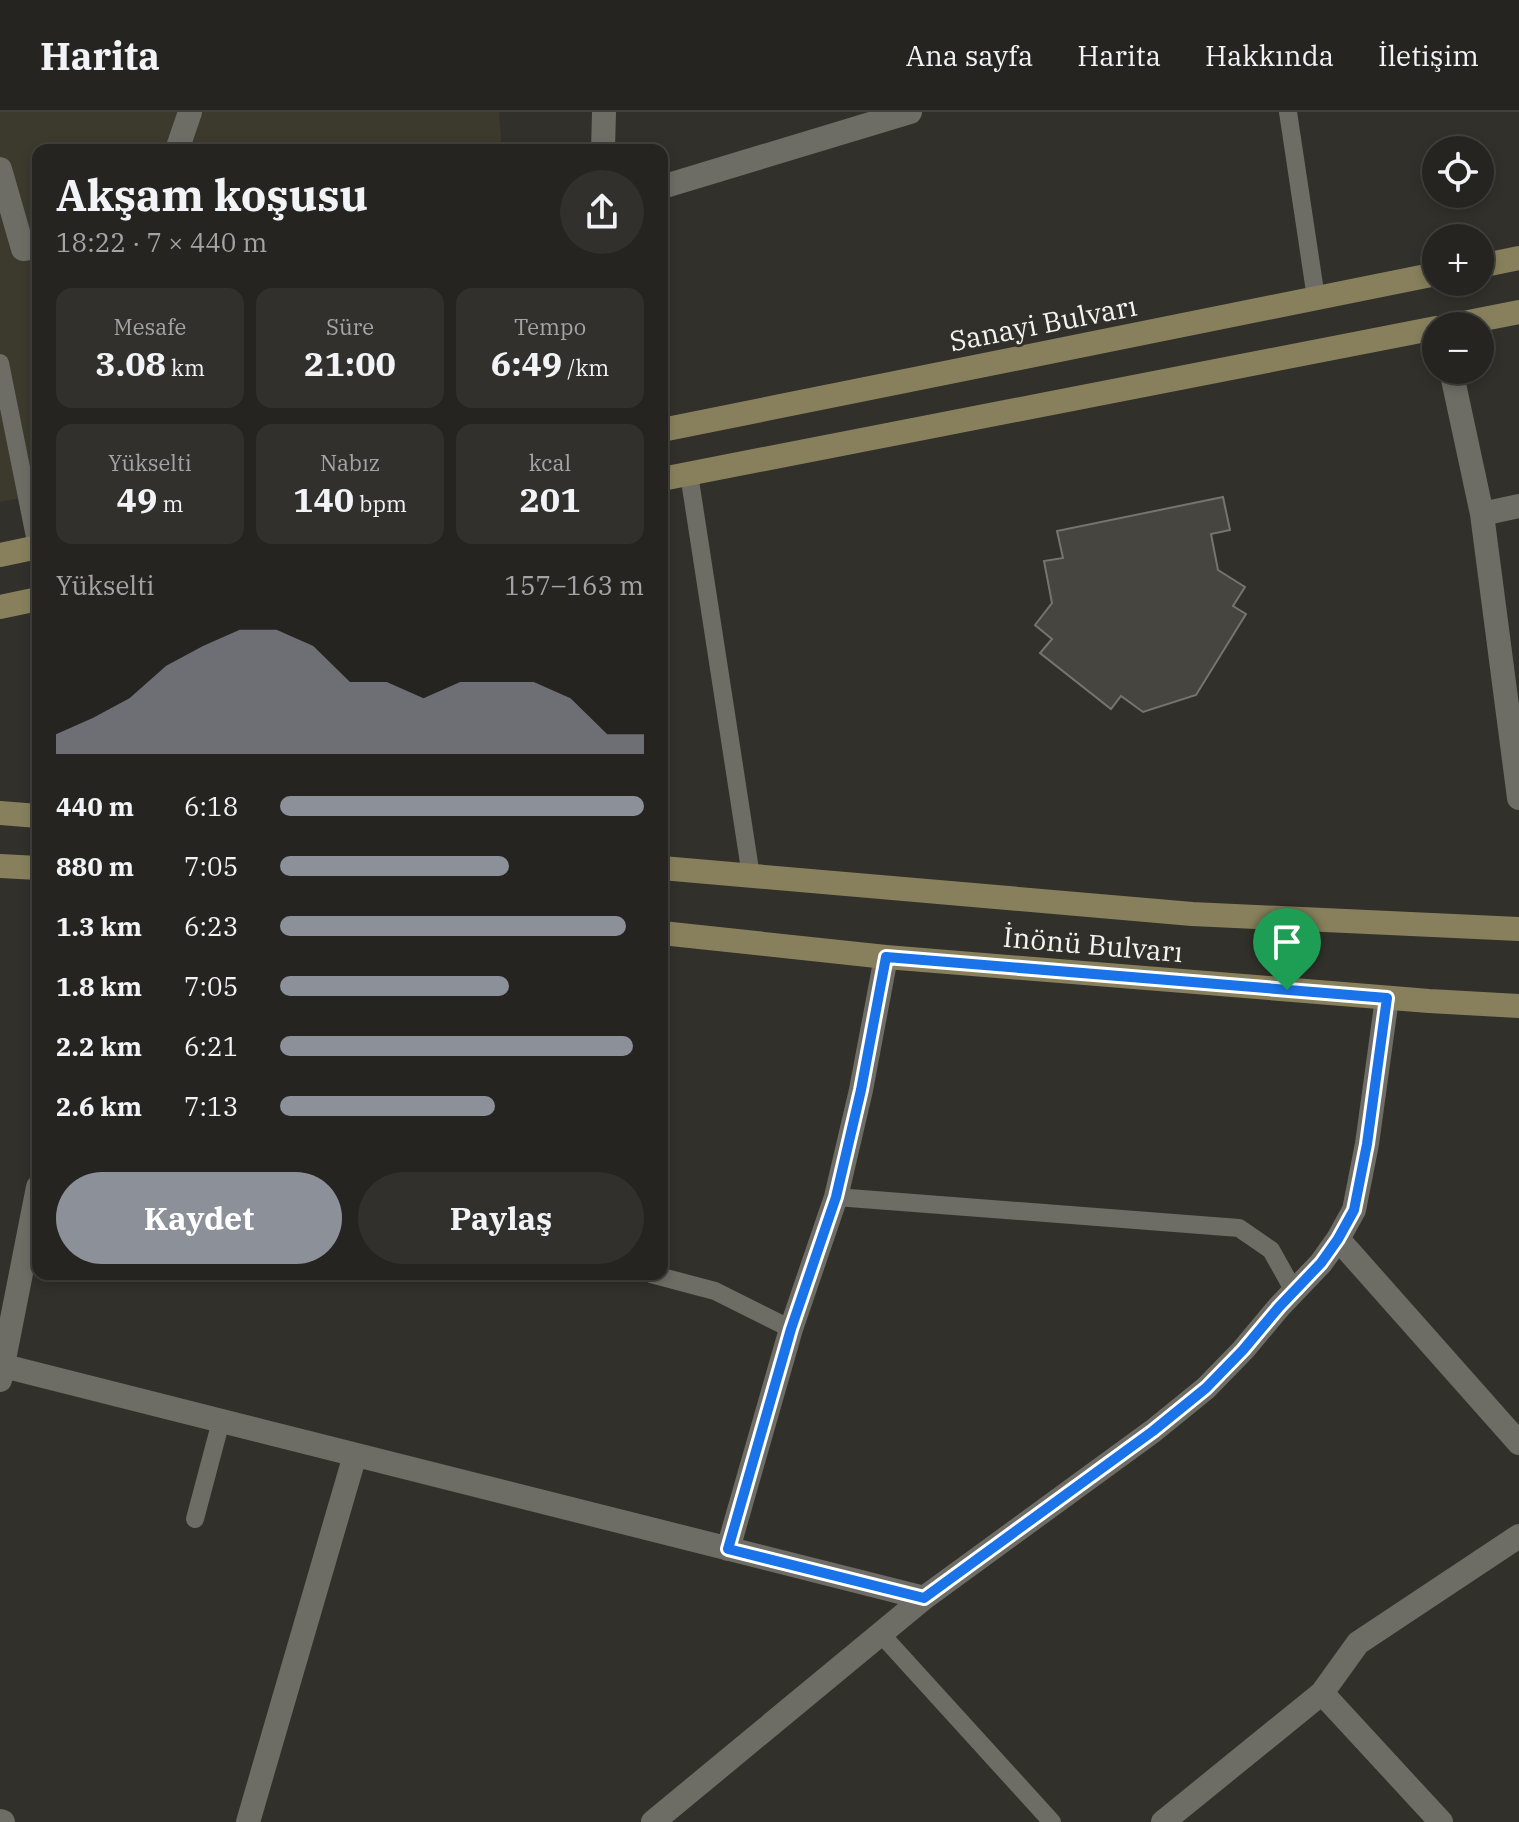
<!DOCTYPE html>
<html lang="tr">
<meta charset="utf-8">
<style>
:root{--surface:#252420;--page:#31302d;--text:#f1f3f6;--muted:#a3a4a5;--line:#42413e;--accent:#8c9099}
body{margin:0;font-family:"IBM Plex Serif",serif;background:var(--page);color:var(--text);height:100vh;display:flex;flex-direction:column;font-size:30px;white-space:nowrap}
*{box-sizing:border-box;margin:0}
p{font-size:26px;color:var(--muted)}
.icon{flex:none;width:44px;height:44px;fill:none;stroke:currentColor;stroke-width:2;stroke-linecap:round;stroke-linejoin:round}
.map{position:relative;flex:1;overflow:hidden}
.panel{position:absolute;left:32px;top:32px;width:636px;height:1136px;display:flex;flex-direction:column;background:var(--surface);border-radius:16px;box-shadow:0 4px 12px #0003,0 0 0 2px var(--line)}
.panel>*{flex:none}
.buttons{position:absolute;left:1422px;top:24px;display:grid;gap:16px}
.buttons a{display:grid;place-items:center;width:72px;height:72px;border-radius:50%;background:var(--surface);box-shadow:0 4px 12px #0003,0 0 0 2px var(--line);font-size:40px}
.pin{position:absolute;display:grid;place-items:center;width:68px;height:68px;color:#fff;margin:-82px -34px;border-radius:50% 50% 50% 0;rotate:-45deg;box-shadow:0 0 8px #0007}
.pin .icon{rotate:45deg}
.round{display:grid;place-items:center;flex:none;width:84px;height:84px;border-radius:42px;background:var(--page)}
.headline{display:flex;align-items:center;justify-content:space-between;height:136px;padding:0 24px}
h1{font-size:44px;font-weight:700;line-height:60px}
.stats{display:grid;grid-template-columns:repeat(3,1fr);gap:12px;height:136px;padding:8px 24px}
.stats div{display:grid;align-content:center;border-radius:16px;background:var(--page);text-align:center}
.stats b{font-size:34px;font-weight:700}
.stats small{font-size:22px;font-weight:400}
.stats p{font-size:22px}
.chart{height:224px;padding:16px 24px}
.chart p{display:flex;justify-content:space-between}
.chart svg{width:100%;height:144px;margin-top:8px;fill:var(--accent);opacity:.7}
.action{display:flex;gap:16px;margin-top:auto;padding:16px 24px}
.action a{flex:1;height:92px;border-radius:48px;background:var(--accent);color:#fff;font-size:32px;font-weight:700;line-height:92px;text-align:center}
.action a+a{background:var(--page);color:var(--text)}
ul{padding:0 24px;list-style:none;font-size:26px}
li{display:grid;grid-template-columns:128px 96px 1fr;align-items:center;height:60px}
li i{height:20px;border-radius:10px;background:var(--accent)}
header{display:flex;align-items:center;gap:48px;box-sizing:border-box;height:112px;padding:0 40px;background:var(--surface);border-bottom:2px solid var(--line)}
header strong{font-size:38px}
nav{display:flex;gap:44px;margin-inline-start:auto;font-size:28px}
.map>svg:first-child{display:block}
.built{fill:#3c392d}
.building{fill:#46453f;stroke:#76746d;stroke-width:2}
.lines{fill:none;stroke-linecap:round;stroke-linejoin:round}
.lane{stroke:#6d6c65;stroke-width:18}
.street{stroke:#6d6c65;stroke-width:24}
.secondary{stroke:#88805c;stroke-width:24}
.route-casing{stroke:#fff;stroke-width:16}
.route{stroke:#1a73e8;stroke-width:10}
.labels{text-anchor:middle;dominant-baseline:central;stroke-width:6;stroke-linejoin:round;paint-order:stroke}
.street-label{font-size:28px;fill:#f4f3ef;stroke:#31302a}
</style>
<header>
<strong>Harita</strong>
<nav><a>Ana sayfa</a><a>Harita</a><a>Hakkında</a><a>İletişim</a></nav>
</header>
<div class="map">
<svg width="1519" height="1710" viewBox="0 0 1519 1710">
<rect width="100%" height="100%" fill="#31302a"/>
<path class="built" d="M0,0H499L502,38H38V383L0,390Z"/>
<path class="building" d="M1223,385L1230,418L1211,422L1218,458L1245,475L1233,494L1246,502L1196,583L1143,600L1121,584L1111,597L1040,541L1052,527L1035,513L1052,491L1044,449L1063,446L1057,419Z"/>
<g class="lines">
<path class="lane" d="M1288,0L1316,186
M0,251L37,435
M689,362L751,764
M836,1085L1239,1116L1271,1138L1294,1179
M651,1162L715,1179L791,1217
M195,1407L221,1309
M881,1522L1052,1710"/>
<path class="street" d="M177,38L190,0
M603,38L604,0
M0,57L23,137L38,135
M662,75L910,0
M1451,258L1482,402L1519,686
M1482,402L1519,394
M1338,1127L1519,1331
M0,1253L924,1486
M0,1268L38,1075
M728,1437L791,1217L836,1085L861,978L886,845
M0,1709L3,1710
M248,1710L355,1343
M653,1710L924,1486L1153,1319L1206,1276L1243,1238L1279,1195L1321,1151L1338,1127L1354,1098L1367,1032L1387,886
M1163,1710L1322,1581
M1441,1710L1322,1581L1358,1531L1519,1424"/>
<path class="secondary" d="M1480,154L1519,146
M1448,214L1519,200
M662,318L1436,162
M662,367L1436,216
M0,443L38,435
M0,495L38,487
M0,701L38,704
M0,754L38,756
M662,756L1192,802L1519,817
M662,821L886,845L1429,889L1519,894"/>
</g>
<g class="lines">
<defs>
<path id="route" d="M886,845L1387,886L1367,1032L1354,1098L1338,1127L1321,1151L1279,1195L1243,1238L1206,1276L1153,1319L924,1486L728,1437L791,1217L836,1085L861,978Z"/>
</defs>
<use href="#route" class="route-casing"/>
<use href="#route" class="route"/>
</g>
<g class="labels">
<g class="street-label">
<text transform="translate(1043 211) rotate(-11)">Sanayi Bulvarı</text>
<text transform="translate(1093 832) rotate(5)">İnönü Bulvarı</text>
</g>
</g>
</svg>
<div class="buttons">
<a><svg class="icon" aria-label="locate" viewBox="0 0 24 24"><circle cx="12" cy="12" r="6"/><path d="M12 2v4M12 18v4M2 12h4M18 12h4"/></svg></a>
<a>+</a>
<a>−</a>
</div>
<div class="pin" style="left:1287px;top:878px;background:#1e9e55"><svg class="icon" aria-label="arrive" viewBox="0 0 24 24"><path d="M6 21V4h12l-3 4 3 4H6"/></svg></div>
<section class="panel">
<div class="headline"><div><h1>Akşam koşusu</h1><p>18:22 · 7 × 440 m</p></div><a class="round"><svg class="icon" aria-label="share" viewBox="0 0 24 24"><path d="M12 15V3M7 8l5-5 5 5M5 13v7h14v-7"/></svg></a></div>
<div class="stats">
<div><p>Mesafe</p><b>3.08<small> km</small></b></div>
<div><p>Süre</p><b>21:00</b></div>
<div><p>Tempo</p><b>6:49<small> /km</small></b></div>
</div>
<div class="stats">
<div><p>Yükselti</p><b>49<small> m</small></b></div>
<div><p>Nabız</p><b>140<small> bpm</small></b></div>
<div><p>kcal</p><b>201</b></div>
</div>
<div class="chart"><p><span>Yükselti</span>157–163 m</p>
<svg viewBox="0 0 160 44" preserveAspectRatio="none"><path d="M0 44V38L10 33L20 27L30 17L40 11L50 6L60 6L70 11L80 22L90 22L100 27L110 22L120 22L130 22L140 27L150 38L160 38V44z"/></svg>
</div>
<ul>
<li><b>440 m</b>6:18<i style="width:100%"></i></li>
<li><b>880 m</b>7:05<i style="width:63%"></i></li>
<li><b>1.3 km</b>6:23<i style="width:95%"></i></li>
<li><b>1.8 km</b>7:05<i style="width:63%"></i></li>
<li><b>2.2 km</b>6:21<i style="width:97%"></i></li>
<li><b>2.6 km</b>7:13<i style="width:59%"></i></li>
</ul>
<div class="action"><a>Kaydet</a><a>Paylaş</a></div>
</section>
</div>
